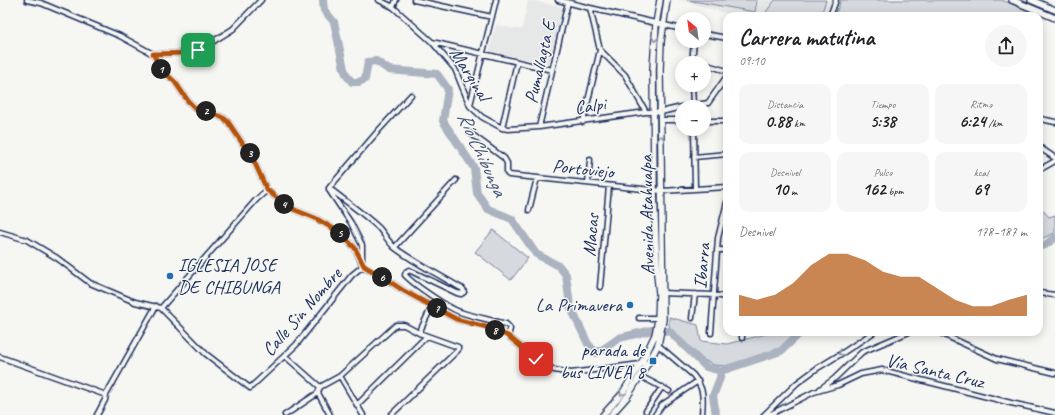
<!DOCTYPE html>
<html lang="es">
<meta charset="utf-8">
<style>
:root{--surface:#fff;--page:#f6f6f6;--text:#202124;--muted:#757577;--accent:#b45309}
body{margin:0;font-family:Caveat,sans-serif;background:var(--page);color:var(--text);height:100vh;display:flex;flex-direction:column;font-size:15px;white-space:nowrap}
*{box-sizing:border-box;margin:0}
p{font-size:13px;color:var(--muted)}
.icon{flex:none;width:22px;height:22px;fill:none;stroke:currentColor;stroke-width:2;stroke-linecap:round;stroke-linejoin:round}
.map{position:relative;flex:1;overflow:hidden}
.side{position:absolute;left:723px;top:12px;width:320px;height:324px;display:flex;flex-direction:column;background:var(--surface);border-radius:12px;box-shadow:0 2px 10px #0003}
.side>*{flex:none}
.needle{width:26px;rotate:331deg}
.buttons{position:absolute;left:675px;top:12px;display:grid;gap:8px}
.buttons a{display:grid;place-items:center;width:36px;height:36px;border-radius:50%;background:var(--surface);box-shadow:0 2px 10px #0003;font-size:20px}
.pin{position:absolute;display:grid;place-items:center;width:34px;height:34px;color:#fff;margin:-17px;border-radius:8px;box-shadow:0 2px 6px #0006}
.km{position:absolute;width:20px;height:20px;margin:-10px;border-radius:50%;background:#222;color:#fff;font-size:11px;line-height:20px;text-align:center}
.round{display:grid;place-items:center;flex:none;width:42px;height:42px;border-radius:21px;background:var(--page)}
.head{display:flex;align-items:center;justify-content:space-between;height:68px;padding:0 16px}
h1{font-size:22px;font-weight:600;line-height:30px}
.figures{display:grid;grid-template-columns:repeat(3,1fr);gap:6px;height:68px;padding:4px 16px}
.figures div{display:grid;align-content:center;border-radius:10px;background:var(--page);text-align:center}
.figures b{font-size:17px;font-weight:600}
.figures small{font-size:11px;font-weight:400}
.figures p{font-size:11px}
.chart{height:112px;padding:8px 16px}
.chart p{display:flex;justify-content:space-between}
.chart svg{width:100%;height:72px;margin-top:4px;fill:var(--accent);opacity:.7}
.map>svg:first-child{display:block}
.built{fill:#e6e7e7}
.green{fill:#d6d9dd;stroke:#78849e}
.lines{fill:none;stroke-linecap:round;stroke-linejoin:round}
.river{stroke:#abb2c0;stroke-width:8}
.minor-casing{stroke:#1b2f5e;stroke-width:7}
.major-casing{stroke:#1b2f5e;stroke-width:8}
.minor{stroke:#f6f6f2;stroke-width:4}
.major{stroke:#f6f6f2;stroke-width:5.5}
.oneway{stroke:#8892a8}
.route-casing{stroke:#fff;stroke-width:8}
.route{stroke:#b45309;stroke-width:5}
.poi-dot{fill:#1f6fb2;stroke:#f6f6f2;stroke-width:1.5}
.labels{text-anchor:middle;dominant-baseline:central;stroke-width:3;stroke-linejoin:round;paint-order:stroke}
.street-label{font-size:19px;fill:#1b2f5e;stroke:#f6f6f2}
.poi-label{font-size:19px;fill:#1b2f5e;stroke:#f6f6f2;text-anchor:end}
.water-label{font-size:20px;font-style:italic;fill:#46567b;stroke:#f6f6f2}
</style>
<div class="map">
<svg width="1055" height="415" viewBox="0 0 1055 415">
<rect width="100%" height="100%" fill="#f6f6f2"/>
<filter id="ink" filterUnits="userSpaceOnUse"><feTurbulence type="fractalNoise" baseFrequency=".025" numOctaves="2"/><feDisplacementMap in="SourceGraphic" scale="8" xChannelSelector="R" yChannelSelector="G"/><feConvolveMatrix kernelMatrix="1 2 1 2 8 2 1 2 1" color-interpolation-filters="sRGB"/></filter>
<g filter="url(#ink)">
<path class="built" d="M528,0L564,7L551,64L489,52L496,25L522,30Z
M679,0H834L828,16H736Z"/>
<path class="green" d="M687,0H757L755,12Z
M775,0H826L821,15L813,12L811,16H763Z
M841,0H1002L1033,13L1031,16H835Z
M1039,206L1049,217L1055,215V233L1039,240Z
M493,230L528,258L511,280L475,252Z
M669,317L698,325L701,341L727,344L774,332H798L789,339L778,350L725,366L714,365L700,358L683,343L669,326Z"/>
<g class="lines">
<path class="river" d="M323,0L324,10L334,22L344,69L347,76L352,82H359L365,79L368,62L376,61L389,70L437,74L448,89L443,121L474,168L477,193L488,209L512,219L536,254L559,266L566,275L570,306L588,344L596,353L605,348L619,338L652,330L669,331L706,367L721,371L781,351L801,332
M1039,247L1045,245L1055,238
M716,415L713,396L720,378L721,371"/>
<defs>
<path id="minor" d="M27,0L41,3L120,36L153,54L162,70L175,82L188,101L196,109L207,112L219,116L225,119L228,122L253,159L267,190L282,202L295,210L315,218L339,232L355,248L363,266
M379,0L393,7L432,42L455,69L470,106L482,117L502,128L508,129L539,127L646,112H661L682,107
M414,0L492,17
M558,0L590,8L682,29
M393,7L396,0
M830,16L836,0
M704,34L727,38
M432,42L552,70
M600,50L625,75L646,112
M153,54L189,53L201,49L233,29L261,0
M692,61L699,63
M692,63L694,41
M704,64L727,71
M692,85L693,105
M470,105L496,0
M684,107L708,103L727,76
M1041,119L1055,122
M661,120H682
M704,121H727
M583,122L600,50L590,8
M539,127L568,2
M502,128L517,62
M694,129L695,189
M470,133L504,158L507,163V173L509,175L662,191L727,187
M1039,147L1055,158
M694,157L727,154
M1039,170L1055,161
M588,183L590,160
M329,188C345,201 363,213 379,228C384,234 388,241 394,247C413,262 438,274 459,287L463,289L464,292L461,294L457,293L409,270L406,272L405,275C413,284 448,308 460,312C475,317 491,320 506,324L509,327L510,329L508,336
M529,210L537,178
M0,232L27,240L57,258L90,283L135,302L161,308L206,354L250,388L296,345L352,275L363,266
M395,247L456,180
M717,250H727
M362,261V245L351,223L329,190V188L379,130L411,95
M363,266L381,276L404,291L456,319L490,327L508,336L536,359L554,370L571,373L648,363
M600,287L609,186
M661,293L714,295L727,297
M1039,293L1055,295
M161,308L256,200L267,190
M639,318H658
M692,318L695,294
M938,332L997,359L1055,373
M419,333L432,306
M711,333L718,238L727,202
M742,338V332
M657,344L693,375C705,390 703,397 702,415
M285,356L320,387L318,393L330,415
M0,357L106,395
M340,376L363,415
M640,376L669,391
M320,387L340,376L396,325H404L419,333L458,347V350L391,415
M820,389L834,379L862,352L909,332
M357,405L427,336
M646,411L662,387
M97,415L105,400L106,395L156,306
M285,415L318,393
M655,415L662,405L698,381
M764,415L797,383L816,369L844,352L874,332
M769,415L814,392L838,385L861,374L882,370L1011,403L1055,413"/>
<path id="major" d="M1012,0L1055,18
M1031,0L1055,10
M603,415L622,394L643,360L655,335L658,320L659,293L657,274L654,190L653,69L656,24L660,0
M611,415L627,397L648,363L658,345L663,320L660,69L661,42L667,0"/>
</defs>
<use href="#minor" class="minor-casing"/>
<use href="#major" class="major-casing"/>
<use href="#minor" class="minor"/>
<use href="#major" class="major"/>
</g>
<defs><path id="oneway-chevron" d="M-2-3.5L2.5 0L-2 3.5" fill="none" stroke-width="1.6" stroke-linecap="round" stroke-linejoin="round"/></defs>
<g class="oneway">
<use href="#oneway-chevron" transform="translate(655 39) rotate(95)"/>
<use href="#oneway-chevron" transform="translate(661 138) rotate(-91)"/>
<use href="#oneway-chevron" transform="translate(973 348) rotate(25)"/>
<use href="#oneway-chevron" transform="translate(841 353) rotate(149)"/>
<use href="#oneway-chevron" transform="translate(622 393) rotate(127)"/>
</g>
</g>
<g class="lines" filter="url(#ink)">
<defs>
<path id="route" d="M198,50L189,53L153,54L162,70L175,82L188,101L196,109L207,112L219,116L225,119L228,122L253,159L267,190L282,202L295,210L315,218L339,232L355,248L364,266L381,276L404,291L456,319L490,328L508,336L536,359"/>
</defs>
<use href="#route" class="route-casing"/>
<use href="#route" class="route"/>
</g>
<g class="poi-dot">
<circle cx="170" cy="276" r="4"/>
<circle cx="630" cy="305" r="4"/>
<rect x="649" y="357" width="8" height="8" rx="2"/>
</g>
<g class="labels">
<g class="street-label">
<text transform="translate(540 62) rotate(-77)">Pumallagta E</text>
<text transform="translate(470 74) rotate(58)">Marginal</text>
<text transform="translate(590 106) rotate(-8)">Calpi</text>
<text transform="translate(583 169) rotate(6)">Portoviejo</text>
<text transform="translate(647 215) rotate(-91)">Avenida Atahualpa</text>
<text transform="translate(591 235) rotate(-85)">Macas</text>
<text transform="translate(702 266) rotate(-85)">Ibarra</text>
<text transform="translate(302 312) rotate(-49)">Calle Sin Nombre</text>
<text transform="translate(935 371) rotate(13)">Vía Santa Cruz</text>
</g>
<g class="poi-label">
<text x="178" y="265" text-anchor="start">IGLESIA JOSE<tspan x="178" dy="22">DE CHIBUNGA</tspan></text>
<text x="622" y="305">La Primavera</text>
<text x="645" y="350">parada de<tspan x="645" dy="22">bus LINEA 8</tspan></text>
</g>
<g class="water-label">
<text transform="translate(482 154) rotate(65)">Río Chibunga</text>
</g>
</g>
</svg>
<div class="buttons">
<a><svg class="needle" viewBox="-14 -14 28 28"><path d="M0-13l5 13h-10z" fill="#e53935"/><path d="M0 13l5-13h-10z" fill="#757577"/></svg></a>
<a>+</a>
<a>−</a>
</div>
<div class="pin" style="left:198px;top:50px;background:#1e9e55"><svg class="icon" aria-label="arrive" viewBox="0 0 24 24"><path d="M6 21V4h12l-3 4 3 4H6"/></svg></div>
<div class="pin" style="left:536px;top:359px;background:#d93025"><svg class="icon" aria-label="check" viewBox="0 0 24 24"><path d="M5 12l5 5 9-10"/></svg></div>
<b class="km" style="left:161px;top:69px">1</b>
<b class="km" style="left:206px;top:111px">2</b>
<b class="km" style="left:250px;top:153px">3</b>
<b class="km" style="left:284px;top:204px">4</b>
<b class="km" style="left:340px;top:233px">5</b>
<b class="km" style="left:382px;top:277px">6</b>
<b class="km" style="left:437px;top:308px">7</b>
<b class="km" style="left:495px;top:330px">8</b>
<section class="side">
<div class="head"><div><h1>Carrera matutina</h1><p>09:10</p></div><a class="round"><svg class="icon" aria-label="share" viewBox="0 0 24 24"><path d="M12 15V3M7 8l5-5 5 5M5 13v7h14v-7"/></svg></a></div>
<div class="figures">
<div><p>Distancia</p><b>0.88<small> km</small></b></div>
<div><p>Tiempo</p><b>5:38</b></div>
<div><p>Ritmo</p><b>6:24<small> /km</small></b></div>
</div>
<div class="figures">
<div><p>Desnivel</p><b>10<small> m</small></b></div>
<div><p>Pulso</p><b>162<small> bpm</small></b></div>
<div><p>kcal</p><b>69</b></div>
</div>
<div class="chart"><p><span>Desnivel</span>178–187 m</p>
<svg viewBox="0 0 160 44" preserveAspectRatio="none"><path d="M0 44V31L10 34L20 31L30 24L40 13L50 6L60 6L70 10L80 17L90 20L100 20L110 27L120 34L130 38L140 38L150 34L160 31V44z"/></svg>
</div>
</section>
</div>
